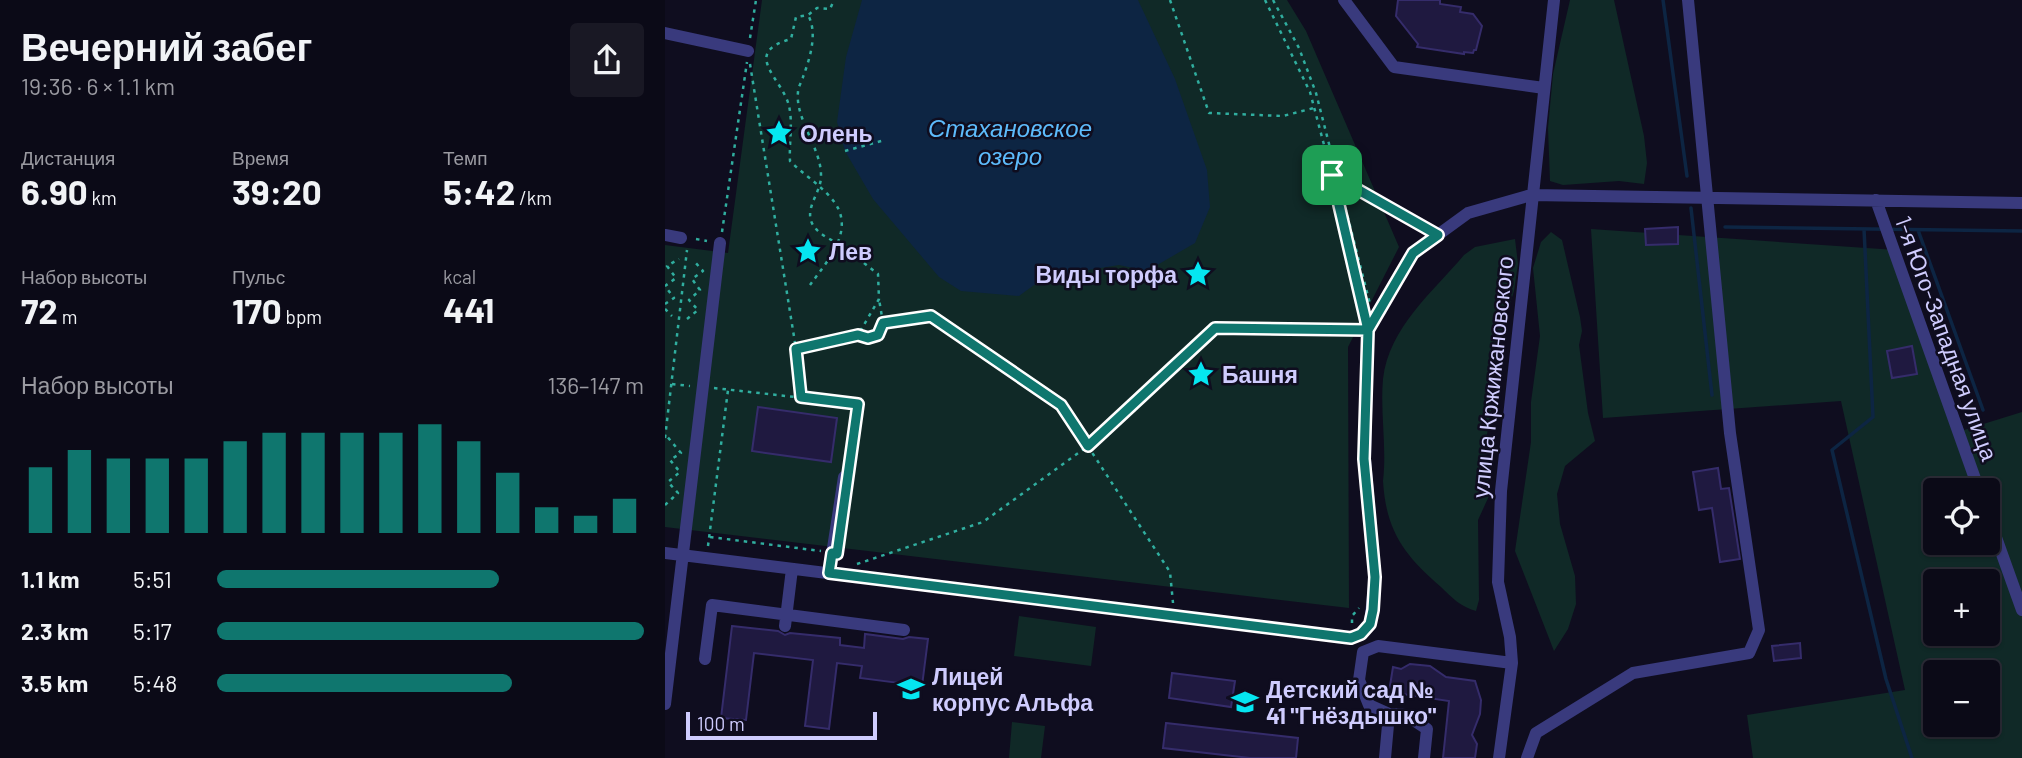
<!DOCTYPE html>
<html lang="ru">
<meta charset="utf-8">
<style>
:root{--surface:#0b0a17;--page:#191824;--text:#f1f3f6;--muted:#9a9aa1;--line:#2b2b36;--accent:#0f766e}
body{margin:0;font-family:Barlow,sans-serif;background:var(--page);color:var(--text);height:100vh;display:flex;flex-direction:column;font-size:26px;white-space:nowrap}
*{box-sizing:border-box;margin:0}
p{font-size:23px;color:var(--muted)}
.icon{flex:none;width:38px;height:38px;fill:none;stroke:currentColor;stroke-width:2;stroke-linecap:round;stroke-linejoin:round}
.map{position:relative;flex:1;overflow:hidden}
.sheet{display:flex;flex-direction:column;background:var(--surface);width:665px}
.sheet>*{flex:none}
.fabs{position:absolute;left:1258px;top:478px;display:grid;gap:14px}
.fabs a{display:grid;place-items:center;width:77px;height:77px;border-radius:7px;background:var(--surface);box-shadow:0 2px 5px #0004,0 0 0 2px var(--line);font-size:35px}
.scale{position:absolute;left:21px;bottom:18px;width:191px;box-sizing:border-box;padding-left:7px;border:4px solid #cfccfe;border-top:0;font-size:19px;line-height:24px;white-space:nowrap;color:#cfccfe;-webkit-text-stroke:5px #0f0d1f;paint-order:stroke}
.pin{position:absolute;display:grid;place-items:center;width:60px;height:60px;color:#fff;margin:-30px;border-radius:14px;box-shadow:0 4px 10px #0006}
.round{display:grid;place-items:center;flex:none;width:74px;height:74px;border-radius:7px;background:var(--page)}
.summary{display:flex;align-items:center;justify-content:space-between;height:119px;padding:0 21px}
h1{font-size:38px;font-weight:700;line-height:52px}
.figures{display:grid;grid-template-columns:repeat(3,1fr);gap:10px;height:119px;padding:7px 21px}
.figures div{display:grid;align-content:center}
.figures b{font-size:35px;font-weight:700}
.figures small{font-size:19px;font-weight:400}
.figures p{font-size:19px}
.chart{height:196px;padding:14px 21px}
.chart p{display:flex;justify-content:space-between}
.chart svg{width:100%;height:126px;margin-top:7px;stroke:var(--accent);stroke-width:6}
ul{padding:0 21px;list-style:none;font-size:23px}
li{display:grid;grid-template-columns:112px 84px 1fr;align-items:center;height:52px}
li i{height:18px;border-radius:9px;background:var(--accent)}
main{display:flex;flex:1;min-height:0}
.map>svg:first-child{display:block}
.green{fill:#102927;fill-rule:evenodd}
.water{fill:#0d2543}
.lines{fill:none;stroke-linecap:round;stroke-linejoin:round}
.stream{stroke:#0d2543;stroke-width:3.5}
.building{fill:#1f1940;stroke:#352c6b;stroke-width:2}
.path{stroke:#30ae9f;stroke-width:2.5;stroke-dasharray:3.5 5;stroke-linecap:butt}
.minor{stroke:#393a7d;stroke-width:12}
.route-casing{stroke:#fff;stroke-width:14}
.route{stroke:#0f766e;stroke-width:9}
.labels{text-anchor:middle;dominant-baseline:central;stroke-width:5;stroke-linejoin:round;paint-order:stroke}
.poi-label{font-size:23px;font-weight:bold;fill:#cfccfe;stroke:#0f0d1f;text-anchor:start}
.street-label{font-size:23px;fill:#cfccfe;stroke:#0f0d1f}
.water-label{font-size:24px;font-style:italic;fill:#5dbbfb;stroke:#0f0d1f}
</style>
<main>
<section class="sheet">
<div class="summary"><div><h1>Вечерний забег</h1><p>19:36 · 6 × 1.1 km</p></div><a class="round"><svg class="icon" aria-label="share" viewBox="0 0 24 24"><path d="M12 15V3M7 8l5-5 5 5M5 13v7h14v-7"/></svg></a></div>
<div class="figures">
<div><p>Дистанция</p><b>6.90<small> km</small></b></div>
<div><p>Время</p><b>39:20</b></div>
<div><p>Темп</p><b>5:42<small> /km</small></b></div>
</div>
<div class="figures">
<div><p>Набор высоты</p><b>72<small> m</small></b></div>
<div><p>Пульс</p><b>170<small> bpm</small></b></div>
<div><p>kcal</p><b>441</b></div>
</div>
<div class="chart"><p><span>Набор высоты</span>136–147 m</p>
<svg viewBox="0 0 160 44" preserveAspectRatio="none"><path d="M5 44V21M15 44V15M25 44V18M35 44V18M45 44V18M55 44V12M65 44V9M75 44V9M85 44V9M95 44V9M105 44V6M115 44V12M125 44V23M135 44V35M145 44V38M155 44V32"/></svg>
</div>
<ul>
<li><b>1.1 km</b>5:51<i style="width:66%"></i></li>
<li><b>2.3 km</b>5:17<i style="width:100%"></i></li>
<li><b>3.5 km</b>5:48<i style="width:69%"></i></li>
</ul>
</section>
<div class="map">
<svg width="1357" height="758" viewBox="0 0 1357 758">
<rect width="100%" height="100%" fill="#0f0d1f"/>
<path class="green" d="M97,0H622L641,31L734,247L683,347L684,608L0,527V245L63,253Z
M905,0H949L979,136L982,163L979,184L954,181L898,185L885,181L883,128L888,74Z
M926,229L1231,250L1299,430L1357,412V758H1088L1082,715L1240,690L1176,401L938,418ZM1270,490H1323V542H1270ZM1270,581H1323V634H1270ZM1270,672H1323V724H1270Z
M886,232L897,240L915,317L917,331L914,345L923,413L930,441L900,466L892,494L895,524L910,576L911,604L903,629L889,651L850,551L866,442V402L875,336L868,268L876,242Z
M850,239L853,264L849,291L833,342V372L821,440L824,496L813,520L814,600L811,611C796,607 787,598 776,587C739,555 721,531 718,481C722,447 715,413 718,379C724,327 768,292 799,255L810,247Z
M354,616L431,627L426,666L349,656Z
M347,722L380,726L376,758H344Z"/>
<path class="water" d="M197,0H473L510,79L542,170L545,207L530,243L482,271L454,265L380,277L354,296L296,291L274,277L208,199L180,151L172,122L181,57Z"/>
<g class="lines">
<path class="stream" d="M998,0L1022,176
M1026,208L1047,395
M1060,227L1357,231
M1199,229L1208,417L1167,450L1221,679L1247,758
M1253,230L1318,410"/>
</g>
<path class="building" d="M733,0H775V4L796,7L795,12L808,14L817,26L811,50H809L808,53L799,52V54L752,47L753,44L731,16Z
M1013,227V244L981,245L980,229Z
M1247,346L1252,374L1227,378L1222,351Z
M93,407L172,418L166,462L87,451Z
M1053,468L1056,489L1064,488L1075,559L1055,562L1047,508L1034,510L1028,472Z
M67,626L113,631L120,635L125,633L175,638V645L199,648L200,634L238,639L244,637L263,639L257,686L195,678L197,666L172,663L164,729L140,726L148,660L89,653L81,720L56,718Z
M1135,643L1136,658L1109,661L1107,646Z
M745,664L765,666L781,677L810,681L816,700L815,714L807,735L812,744L810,758H778L784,701L724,692L728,667L736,669Z
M507,673L570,681L566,707L504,698Z
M501,723L633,738L631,758H585L498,748Z"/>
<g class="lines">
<path class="path" d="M505,0L544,113L618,116L649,108
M600,0L645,92L667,175L699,312
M608,0L634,48L651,93L705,304
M85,38L91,0
M85,64L131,349L136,397
M180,151L220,140
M669,176L761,228
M57,232L82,62
M31,239L42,241
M145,285C163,260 193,228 166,198C154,184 138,174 125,161C124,143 128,123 124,106C118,79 75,53 126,39L131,17L143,15L152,8L165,9L169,0
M0,304L9,298L0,286L11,278L2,266L14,259
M0,309L7,316
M22,319L33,310L24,300L35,290L27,279L38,271L29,261
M218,323L266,316L396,405L505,572L508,603
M193,335L203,338L213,335L218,323L214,299
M131,349L193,335L214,299L213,274C200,264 188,254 174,245C168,240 157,236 152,230C134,212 157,194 156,175C156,148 130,119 133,92C133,87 137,81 138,77C145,58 153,33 143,15
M7,384L25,386
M49,388L193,404L184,465
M0,438L22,250
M0,505L13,493L3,482L15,472L5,460L16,453L0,434
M45,537L156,551
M43,546L63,390
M192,564L318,522L423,446L550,328L691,330
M687,623V616L694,608"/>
<path class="minor" d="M679,0L729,67L879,88
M0,33L83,51
M1211,200L1314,490
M0,235L16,238
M1323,515L1357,610
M0,553L686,638L696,634L705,624L710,577L700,459L703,330L748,253L803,213L866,195L1357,203
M164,574L179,477
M120,626L127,569
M40,659L47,605L239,630
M0,704L55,243
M724,714L741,715L762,729L759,758
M720,758L724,714L704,705L694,680L698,652L713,646L847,663
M834,758L847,663L845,637L833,582L836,491L889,0
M862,758L871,733L968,673L1084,653L1094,630L1065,433L1023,0"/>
</g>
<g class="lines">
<defs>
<path id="route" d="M667,175L703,330L550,328L423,446L396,405L266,316L218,323L213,335L203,338L193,335L131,349L136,397L193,404L172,554L167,553L164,573L686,638L696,634L705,624L708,610L710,577L699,459L703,330L748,253L773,235L667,175"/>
</defs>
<use href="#route" class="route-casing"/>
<use href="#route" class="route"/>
</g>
<defs>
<symbol id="sight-bare" viewBox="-9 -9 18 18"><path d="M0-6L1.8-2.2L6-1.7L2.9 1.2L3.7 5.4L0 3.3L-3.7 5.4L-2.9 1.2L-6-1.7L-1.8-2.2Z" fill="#05e6f1" stroke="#0f0d1f" stroke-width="2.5" paint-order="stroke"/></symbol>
<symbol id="school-bare" viewBox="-9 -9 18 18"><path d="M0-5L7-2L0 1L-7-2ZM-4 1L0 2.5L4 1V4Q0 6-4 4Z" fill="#05e6f1" stroke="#0f0d1f" stroke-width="2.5" paint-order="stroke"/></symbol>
</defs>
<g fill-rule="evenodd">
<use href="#sight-bare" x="95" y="114" width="38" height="38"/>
<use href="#sight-bare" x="124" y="232" width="38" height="38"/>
<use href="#sight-bare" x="514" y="255" width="38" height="38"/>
<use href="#sight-bare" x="517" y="355" width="38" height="38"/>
<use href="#school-bare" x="227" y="670" width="38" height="38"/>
<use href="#school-bare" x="561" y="683" width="38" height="38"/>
</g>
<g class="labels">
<g class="poi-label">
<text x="135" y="133">Олень</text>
<text x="164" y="251">Лев</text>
<text x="512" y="274" text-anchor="end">Виды торфа</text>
<text x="557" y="374">Башня</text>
<text x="267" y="676">Лицей<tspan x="267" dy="26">корпус Альфа</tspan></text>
<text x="601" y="689">Детский сад №<tspan x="601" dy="26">41 "Гнёздышко"</tspan></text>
</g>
<g class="street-label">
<text transform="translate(1282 338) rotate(70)">1-я Юго-Западная улица</text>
<text transform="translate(827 377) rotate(-84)">улица Кржижановского</text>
</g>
<g class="water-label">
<text x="345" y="127">Стахановское<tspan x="345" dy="28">озеро</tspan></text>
</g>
</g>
</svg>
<div class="fabs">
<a><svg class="icon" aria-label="locate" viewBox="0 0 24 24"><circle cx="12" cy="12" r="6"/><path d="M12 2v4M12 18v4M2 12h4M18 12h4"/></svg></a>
<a>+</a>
<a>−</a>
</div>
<div class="scale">100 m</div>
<div class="pin" style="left:667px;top:175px;background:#1e9e55"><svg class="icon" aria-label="arrive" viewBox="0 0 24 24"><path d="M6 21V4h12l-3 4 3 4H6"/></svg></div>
</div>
</main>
